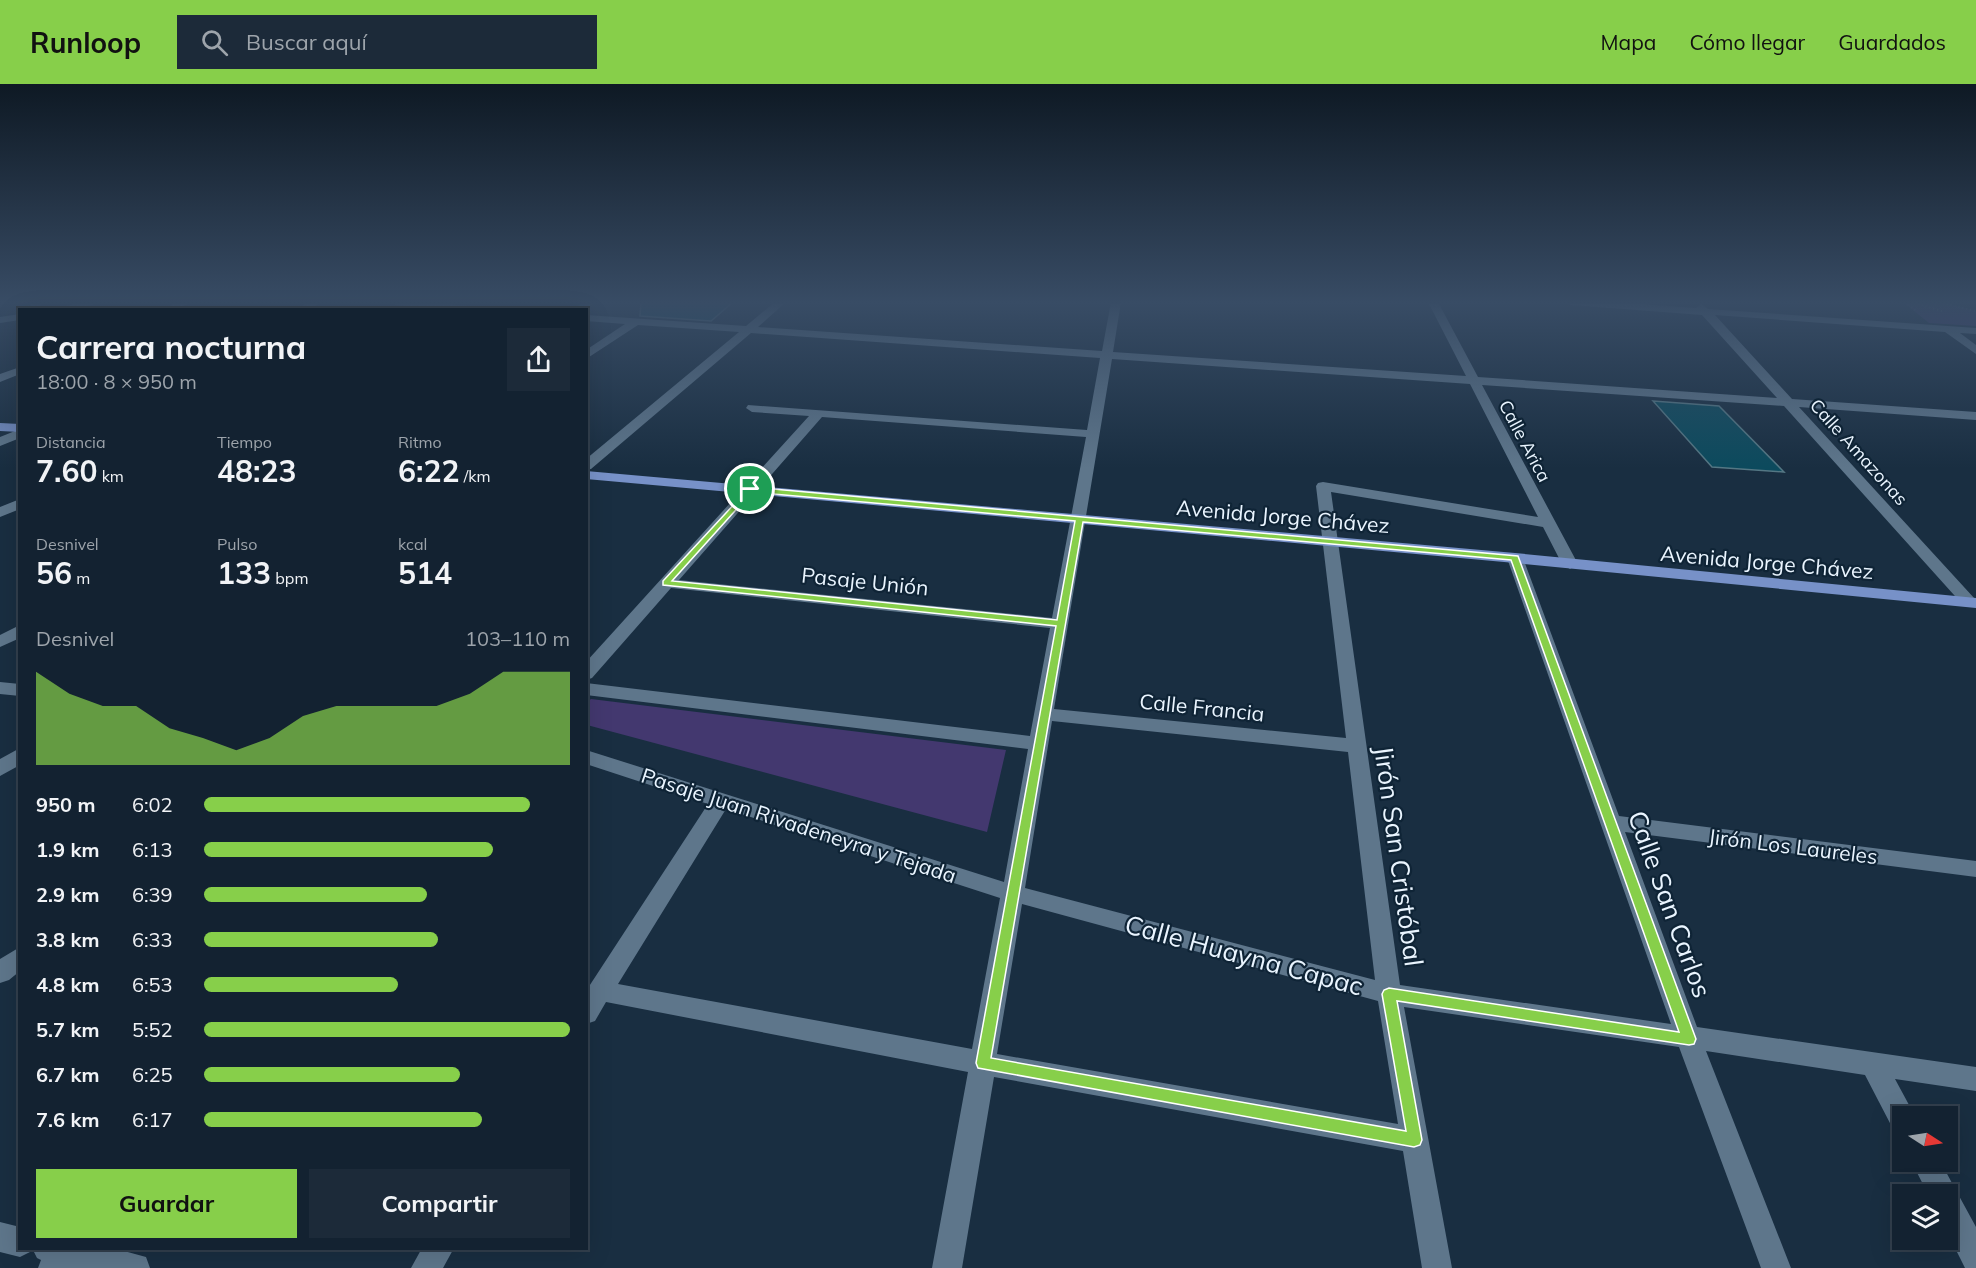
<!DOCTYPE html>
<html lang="es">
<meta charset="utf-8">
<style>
:root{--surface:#132231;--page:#1c2a39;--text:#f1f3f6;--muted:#9da4ab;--line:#323f4d;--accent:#87cf4a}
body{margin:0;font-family:Mulish,sans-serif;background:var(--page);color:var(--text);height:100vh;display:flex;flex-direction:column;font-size:22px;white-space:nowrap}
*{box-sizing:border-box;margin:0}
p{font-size:20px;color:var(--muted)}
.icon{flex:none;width:33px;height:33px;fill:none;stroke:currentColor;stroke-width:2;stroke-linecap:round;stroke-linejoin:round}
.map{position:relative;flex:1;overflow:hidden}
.panel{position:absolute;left:18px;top:224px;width:570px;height:942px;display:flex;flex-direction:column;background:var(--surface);border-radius:0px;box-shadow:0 6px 24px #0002,0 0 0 2px var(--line)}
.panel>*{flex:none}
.needle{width:39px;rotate:102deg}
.buttons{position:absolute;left:1892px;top:1022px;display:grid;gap:12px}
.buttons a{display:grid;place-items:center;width:66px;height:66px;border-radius:0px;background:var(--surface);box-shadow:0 6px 24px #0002,0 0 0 2px var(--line);font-size:30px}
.pin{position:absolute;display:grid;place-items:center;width:51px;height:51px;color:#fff;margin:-26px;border:3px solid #fff;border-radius:50%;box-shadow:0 2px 6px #0007}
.round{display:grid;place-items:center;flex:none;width:63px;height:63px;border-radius:0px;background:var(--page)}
.head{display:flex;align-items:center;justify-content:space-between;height:102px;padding:0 18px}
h1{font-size:33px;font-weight:700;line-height:45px}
.figures{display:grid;grid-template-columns:repeat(3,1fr);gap:9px;height:102px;padding:6px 18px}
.figures div{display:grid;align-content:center}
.figures b{font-size:30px;font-weight:700}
.figures small{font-size:16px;font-weight:400}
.figures p{font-size:16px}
.chart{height:168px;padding:12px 18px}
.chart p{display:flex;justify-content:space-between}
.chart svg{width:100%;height:108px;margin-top:6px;fill:var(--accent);opacity:.7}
.action{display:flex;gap:12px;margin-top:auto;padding:12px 18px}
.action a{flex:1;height:69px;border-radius:0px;background:var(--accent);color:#111;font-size:24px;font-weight:700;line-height:69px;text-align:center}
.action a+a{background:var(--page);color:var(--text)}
ul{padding:0 18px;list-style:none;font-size:20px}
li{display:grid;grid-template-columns:96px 72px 1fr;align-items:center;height:45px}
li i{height:15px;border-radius:8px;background:var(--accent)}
header{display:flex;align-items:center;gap:36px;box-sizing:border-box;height:84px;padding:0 30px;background:var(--accent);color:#111}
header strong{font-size:28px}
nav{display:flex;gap:33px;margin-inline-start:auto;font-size:21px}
.search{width:420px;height:54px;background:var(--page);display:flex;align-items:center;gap:15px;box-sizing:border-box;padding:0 21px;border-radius:0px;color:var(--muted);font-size:22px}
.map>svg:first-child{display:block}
.green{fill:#43386f}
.building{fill:#0c4a5d;stroke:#547784;stroke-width:1.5}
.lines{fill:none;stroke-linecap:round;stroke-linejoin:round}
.path{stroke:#708190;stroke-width:2;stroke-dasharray:1 3;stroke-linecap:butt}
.minor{fill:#5e768b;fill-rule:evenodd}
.major{fill:#7791c8;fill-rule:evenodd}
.route{fill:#87cf4a;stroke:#fff;stroke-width:1.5;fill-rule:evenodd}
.labels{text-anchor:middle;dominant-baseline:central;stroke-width:4.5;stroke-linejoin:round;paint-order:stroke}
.far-street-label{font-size:18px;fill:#eaf5ff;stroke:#0f2436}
.street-label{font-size:21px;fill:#eaf5ff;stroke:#0f2436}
.near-street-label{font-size:26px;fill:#eaf5ff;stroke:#0f2436}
</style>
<header>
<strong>Runloop</strong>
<div class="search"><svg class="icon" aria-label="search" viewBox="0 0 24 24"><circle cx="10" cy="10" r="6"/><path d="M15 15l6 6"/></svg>Buscar aquí</div>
<nav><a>Mapa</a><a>Cómo llegar</a><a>Guardados</a></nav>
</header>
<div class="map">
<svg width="1976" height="1184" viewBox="0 0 1976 1184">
<rect width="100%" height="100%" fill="#192e41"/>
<path class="green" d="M1903,218H1940L1976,227V242L1929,239Z
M591,615L1006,666L987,748L587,641V618Z"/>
<path class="building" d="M641,218H733L711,237L640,232Z
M1653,317L1719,322L1784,388L1712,383Z"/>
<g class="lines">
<path class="path" d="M1892,218L1906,219
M1905,218L1916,227
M1939,218L1976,227
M1914,219L1942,227"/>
<path class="minor" d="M30,218H40L41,225H31Z
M81,218H102L77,225H55Z
M177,218H191L178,225H164Z
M309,218H322L310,225H296Z
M391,218H427L468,222L473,225H436L396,221Z
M583,218H595L586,225H575Z
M775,218H786L758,243L1102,267L1111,218H1121L1113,268L1466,292L1428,218H1438L1478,293L1777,314L1702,231L1571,221L1566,218H1613L1696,224L1701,220L1708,225L1976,244V250L1960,249L1976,261V270L1945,248L1715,231L1792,315L1976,328V336L1799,323L1975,515V521H1963L1784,322L1482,301L1578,480L1570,485L1562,480L1543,443L1331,408L1400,901L1671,940L1507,474L1515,469L1523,474L1619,732L1976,777V793L1625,748L1697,943L1976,983V1007L1895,995L1915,1032H1902V1047L1892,1043L1865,991L1706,967L1791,1184H1761L1679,963L1404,923L1452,1184H1422L1403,1067L994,993L962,1184H932L968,988L606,918L595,937L586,940V907L708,720L586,680V666L1004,798L1028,665L586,611V599L1030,652L1050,544L671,504L592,594L586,596V578L809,332L752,328L746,324L748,321L1087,346L1100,274L751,249L591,385L586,386V375L739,248L638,241L586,275V266L625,240L586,237V231L746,242ZM1112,275L1470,300L1538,433L1323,398L1318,399L1316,402L1346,654L1054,625ZM822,333L1086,353L1052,534L679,496ZM1052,637L1348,668L1375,896L1025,804ZM726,725L1000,814L972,965L618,900ZM1022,820L1378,917L1398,1040L997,970Z
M20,230V236L0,239V233Z
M20,283V290L0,298V290Z
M20,345V354L0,362V353Z
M20,415V425L0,433V423Z
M20,541V554L0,563V551Z
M0,598L20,600V612L0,610Z
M20,664V681L0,692V675Z
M20,863V887L9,896L0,899V875Z
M1911,1077H1940L1976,1143V1184H1965L1947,1148V1110H1928Z
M0,1138L20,1143V1164H113L146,1173L150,1184H38L41,1176L37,1174L32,1164L30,1168L20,1173L0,1168Z
M422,1164H454L443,1184H411Z"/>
<path class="major" d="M0,339L20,340V348L0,347Z
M586,387L1515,469L1976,514V524L1515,479L586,395Z"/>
</g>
<linearGradient id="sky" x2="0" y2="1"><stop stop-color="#0e1924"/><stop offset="0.57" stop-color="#384c65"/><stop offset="1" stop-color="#384c65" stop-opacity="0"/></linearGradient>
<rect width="1976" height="384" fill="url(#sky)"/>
<path class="route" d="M750,403L1518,472L1696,955L1694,960L1689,961L1397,917L1422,1056L1420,1061L1414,1063L978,984L976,979L1056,542L663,501V497ZM752,408L1075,437L1057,536L672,497ZM1083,438L1511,476L1679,948L1389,904L1384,906L1382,910L1406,1047L991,974Z"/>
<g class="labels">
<g class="far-street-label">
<text transform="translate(1525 357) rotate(62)">Calle Arica</text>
<text transform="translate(1859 368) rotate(48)">Calle Amazonas</text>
</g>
<g class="street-label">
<text transform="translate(1283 432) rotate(5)">Avenida Jorge Chávez</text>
<text transform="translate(1767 478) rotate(5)">Avenida Jorge Chávez</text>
<text transform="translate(865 497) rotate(6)">Pasaje Unión</text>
<text transform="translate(1202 623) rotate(6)">Calle Francia</text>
<text transform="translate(799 741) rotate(18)">Pasaje Juan Rivadeneyra y Tejada</text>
<text transform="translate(1793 762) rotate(7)">Jirón Los Laureles</text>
</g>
<g class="near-street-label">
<text transform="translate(1399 772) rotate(82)">Jirón San Cristóbal</text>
<text transform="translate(1670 820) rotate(70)">Calle San Carlos</text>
<text transform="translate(1244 871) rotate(15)">Calle Huayna Capac</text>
</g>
</g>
</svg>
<div class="buttons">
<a><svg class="needle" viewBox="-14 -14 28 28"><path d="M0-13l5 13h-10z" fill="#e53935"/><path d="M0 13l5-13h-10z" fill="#9da4ab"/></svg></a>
<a><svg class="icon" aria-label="layers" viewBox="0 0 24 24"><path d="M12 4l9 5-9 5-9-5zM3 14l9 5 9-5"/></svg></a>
</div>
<div class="pin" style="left:750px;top:405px;background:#1e9e55"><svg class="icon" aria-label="arrive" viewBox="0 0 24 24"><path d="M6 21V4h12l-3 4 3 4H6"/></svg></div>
<section class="panel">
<div class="head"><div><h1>Carrera nocturna</h1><p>18:00 · 8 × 950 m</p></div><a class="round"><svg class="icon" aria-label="share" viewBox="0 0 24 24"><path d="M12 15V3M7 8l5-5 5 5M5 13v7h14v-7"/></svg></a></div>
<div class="figures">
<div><p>Distancia</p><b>7.60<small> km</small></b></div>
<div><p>Tiempo</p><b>48:23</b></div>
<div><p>Ritmo</p><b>6:22<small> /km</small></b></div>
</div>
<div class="figures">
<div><p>Desnivel</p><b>56<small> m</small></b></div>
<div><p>Pulso</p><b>133<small> bpm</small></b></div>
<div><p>kcal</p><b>514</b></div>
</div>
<div class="chart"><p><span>Desnivel</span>103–110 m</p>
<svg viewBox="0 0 160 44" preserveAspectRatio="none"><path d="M0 44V6L10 15L20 20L30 20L40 29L50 33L60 38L70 33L80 24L90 20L100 20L110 20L120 20L130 15L140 6L150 6L160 6V44z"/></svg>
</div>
<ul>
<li><b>950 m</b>6:02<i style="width:89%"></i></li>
<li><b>1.9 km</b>6:13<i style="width:79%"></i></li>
<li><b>2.9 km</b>6:39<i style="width:61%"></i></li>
<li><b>3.8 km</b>6:33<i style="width:64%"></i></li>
<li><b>4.8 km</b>6:53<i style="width:53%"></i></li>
<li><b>5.7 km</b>5:52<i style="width:100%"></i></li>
<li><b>6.7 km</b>6:25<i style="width:70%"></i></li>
<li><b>7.6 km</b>6:17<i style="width:76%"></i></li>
</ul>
<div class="action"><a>Guardar</a><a>Compartir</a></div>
</section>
</div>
